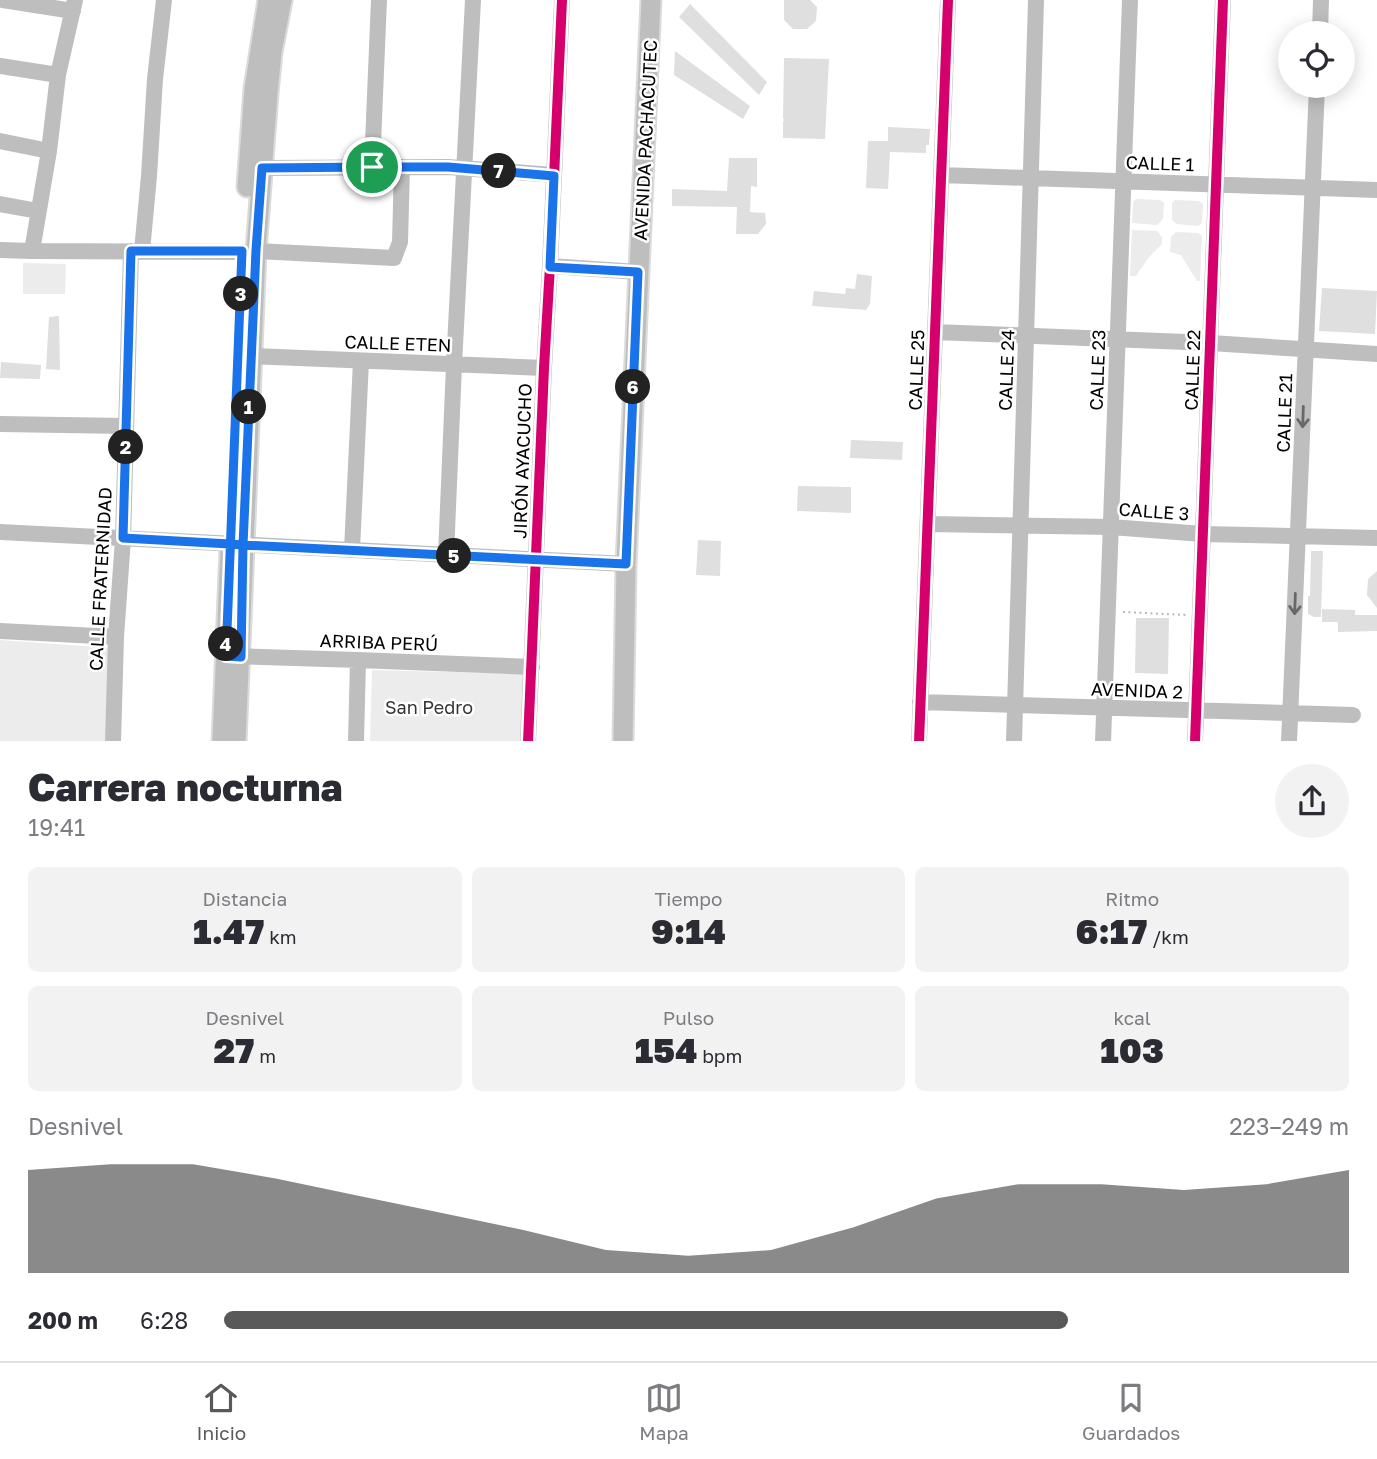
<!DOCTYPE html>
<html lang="es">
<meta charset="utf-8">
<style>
:root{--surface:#fff;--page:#f2f2f3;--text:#2b2b33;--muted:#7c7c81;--line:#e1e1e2;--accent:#595959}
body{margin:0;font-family:"Golos Text",sans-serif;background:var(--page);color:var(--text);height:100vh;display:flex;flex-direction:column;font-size:26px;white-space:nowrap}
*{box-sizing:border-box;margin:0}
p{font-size:23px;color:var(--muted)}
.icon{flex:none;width:38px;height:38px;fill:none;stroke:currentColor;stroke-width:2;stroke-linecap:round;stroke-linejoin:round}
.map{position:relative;height:741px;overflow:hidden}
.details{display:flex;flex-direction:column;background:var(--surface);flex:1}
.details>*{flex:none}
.fabs{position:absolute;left:1278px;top:21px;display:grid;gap:14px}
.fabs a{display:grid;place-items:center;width:77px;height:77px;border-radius:50%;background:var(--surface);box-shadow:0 4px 18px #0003;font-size:35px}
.pin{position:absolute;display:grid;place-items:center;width:60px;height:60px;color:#fff;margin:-30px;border:4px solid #fff;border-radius:50%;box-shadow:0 2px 7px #0007}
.km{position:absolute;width:35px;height:35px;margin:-18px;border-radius:50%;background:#222;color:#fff;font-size:19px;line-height:35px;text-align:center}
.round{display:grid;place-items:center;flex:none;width:74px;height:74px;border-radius:37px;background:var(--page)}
.summary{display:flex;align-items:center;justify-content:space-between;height:119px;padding:0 28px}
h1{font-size:38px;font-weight:800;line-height:52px}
.metrics{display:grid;grid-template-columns:repeat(3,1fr);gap:10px;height:119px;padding:7px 28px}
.metrics div{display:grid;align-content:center;border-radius:10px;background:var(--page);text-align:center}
.metrics b{font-size:35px;font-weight:800}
.metrics small{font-size:19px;font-weight:400}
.metrics p{font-size:19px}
.chart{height:196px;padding:14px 28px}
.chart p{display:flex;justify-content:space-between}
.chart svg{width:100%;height:126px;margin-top:7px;fill:var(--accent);opacity:.7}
ul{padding:0 28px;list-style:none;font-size:23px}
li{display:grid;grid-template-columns:112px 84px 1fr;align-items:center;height:52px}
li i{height:18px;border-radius:9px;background:var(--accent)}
.tabs{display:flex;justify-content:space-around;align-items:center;height:98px;border-top:2px solid var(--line);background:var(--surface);font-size:19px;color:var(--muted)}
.tabs a{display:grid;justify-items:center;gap:4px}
.tabs .selected{color:var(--accent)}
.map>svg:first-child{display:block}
.green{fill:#ececec}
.building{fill:#dfdfdf}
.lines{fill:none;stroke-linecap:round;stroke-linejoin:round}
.major-casing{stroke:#dbdbdb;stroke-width:23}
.path{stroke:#b9b9b9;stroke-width:2;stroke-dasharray:2 3.5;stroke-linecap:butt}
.minor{stroke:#bebebe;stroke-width:16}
.major{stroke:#bebebe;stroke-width:19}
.cycleway-casing{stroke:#fff;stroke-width:15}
.cycleway{stroke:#d6006c;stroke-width:10}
.oneway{stroke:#686868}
.route-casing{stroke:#fff;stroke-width:14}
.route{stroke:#1a73e8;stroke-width:9}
.labels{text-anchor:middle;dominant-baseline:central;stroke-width:5;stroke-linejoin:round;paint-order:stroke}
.street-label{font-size:18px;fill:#000;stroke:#fff}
.park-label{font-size:18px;fill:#333;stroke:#fff}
</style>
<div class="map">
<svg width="1377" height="742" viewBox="0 0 1377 742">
<rect width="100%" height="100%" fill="#fff"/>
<path class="green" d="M1136,199L1160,200L1164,203L1163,219L1157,225L1132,223L1133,202Z
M1175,200L1199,201L1203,204L1202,223L1198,226L1176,224L1172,220V203Z
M1132,230L1157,231L1162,237V244L1149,257L1136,276H1130Z
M1176,232L1198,233L1202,236L1200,281H1197L1181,255L1170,252L1171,237Z
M23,263L66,264L65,294H23Z
M0,640L111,648L106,741H0Z
M372,670L525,674L522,741L370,742Z"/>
<path class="building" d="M784,0H810L817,7L816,21L807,29H793L784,20Z
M690,4L767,82L759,95L679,17Z
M675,51L750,106L743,119L674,75Z
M784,58L829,59L825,139L783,138V122L784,120L783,118Z
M888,127L930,129L929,145H926V153L890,152L888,189L866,188L868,141H888Z
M729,158H757V187L751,186L750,212L765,213L766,224L758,234H736L737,207L672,206V189L727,191Z
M857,274L872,276L870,304L866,310L812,306L814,291L845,294L846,288L855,289Z
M1322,288L1377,291L1375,334L1319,331Z
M59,316L60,370L46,369L49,317Z
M1,362L41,365L40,379L0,378Z
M851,440L903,442L902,460L850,458Z
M798,486L851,487V513L797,511Z
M698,540L721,541L720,576L696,575Z
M1311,551H1323L1321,617H1314L1308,614V596H1310Z
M1377,571V608L1367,595L1368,579Z
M1322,609L1355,610V615H1377V631L1338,632V622H1322Z
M1136,618H1169L1168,674L1135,673Z"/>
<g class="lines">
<defs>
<path id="major" d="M247,187L254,89L268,0
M222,742L230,549
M236,742L256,251L268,93L272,52L282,0
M623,742L626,564L651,0"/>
</defs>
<use href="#major" class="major-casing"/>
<path class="path" d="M1123,612L1187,615"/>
<path class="minor" d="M3,0L73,11
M1320,33L1321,0
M0,66L58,75
M0,141L49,151
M372,167L379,0
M262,168L448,167L554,175
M941,175L1377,190
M0,204L38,211
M0,250L32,251L242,252
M32,251L49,151L58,75L75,0
M142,251L149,176L155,79L164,0
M256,251L394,258L400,242L402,167
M550,266L638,272
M935,332L1211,343L1377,354
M251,356L544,368
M0,424L126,426
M928,524L1111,527L1203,534L1377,538
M0,532L626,564
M352,550L361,361
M446,555L454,365L473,0
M0,631L116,637
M230,656L358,660L532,667
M920,702L1353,715
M113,742L116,637L123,539L131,251
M356,742L358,660
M528,742L544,368L550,266L562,0
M919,742L948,0
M1014,742L1036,0
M1103,742L1130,0
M1195,742L1223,0
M1289,742L1317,86"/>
<use href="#major" class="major"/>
<defs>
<path id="cycleway" d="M528,742L544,368L550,266L562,0
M919,742L948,0
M1195,742L1223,0"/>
</defs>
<use href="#cycleway" class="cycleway-casing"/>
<use href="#cycleway" class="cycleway"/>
</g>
<defs><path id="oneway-shaft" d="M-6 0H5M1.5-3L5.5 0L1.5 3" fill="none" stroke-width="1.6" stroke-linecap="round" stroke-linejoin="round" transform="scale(1.75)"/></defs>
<g class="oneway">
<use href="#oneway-shaft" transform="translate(1303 417) rotate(92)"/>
<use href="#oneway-shaft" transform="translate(1295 604) rotate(92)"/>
</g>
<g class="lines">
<defs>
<path id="route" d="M372,167L262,168L256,250L243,545L230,544L123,538L131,251H242L226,656L241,657L243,545L626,564L638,272L550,267L554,176L448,167H372"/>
</defs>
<use href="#route" class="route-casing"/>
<use href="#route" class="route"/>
</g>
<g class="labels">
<g class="street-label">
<text transform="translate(645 140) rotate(-87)">AVENIDA PACHACUTEC</text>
<text transform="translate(1160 163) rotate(2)">CALLE 1</text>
<text transform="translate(398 343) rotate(2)">CALLE ETEN</text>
<text transform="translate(916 370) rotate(-88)">CALLE 25</text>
<text transform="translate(1006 370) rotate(-88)">CALLE 24</text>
<text transform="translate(1097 370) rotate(-88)">CALLE 23</text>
<text transform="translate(1192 370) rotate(-88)">CALLE 22</text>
<text transform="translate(1284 413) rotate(-88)">CALLE 21</text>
<text transform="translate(522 461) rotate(-88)">JIRÓN AYACUCHO</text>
<text transform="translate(1154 511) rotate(4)">CALLE 3</text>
<text transform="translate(100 579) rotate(-87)">CALLE FRATERNIDAD</text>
<text transform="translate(379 642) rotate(2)">ARRIBA PERÚ</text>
<text transform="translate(1137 690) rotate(2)">AVENIDA 2</text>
</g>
<g class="park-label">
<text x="429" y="707">San Pedro</text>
</g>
</g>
</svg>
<div class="fabs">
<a><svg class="icon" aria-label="locate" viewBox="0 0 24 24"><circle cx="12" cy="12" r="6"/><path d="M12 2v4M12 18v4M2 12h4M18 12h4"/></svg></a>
</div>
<div class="pin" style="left:372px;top:167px;background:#1e9e55"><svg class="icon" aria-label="arrive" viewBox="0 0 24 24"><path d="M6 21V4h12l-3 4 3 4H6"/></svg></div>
<b class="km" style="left:249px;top:407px">1</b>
<b class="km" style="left:126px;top:447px">2</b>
<b class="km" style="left:241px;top:294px">3</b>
<b class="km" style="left:226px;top:644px">4</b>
<b class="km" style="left:454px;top:556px">5</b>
<b class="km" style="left:633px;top:387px">6</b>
<b class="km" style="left:499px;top:171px">7</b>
</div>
<section class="details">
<div class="summary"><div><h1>Carrera nocturna</h1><p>19:41</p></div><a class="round"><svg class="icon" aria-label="share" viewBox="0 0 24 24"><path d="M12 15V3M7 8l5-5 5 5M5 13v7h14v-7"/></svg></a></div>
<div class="metrics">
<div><p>Distancia</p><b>1.47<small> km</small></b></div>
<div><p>Tiempo</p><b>9:14</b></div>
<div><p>Ritmo</p><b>6:17<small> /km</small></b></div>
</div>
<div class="metrics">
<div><p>Desnivel</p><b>27<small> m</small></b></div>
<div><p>Pulso</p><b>154<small> bpm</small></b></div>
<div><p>kcal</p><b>103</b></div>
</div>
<div class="chart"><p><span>Desnivel</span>223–249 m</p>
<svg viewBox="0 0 160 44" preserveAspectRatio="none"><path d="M0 44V8L10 6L20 6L30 11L40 17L50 23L60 29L70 36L80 38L90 36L100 28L110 18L120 13L130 13L140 15L150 13L160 8V44z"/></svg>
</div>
<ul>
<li><b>200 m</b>6:28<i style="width:75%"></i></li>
</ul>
</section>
<nav class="tabs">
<a class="selected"><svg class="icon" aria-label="home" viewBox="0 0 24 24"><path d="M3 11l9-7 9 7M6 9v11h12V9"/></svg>Inicio</a>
<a><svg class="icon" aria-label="map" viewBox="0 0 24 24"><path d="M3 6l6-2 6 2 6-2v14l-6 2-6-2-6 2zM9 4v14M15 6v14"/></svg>Mapa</a>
<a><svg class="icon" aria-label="saved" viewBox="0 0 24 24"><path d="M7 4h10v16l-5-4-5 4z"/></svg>Guardados</a>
</nav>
